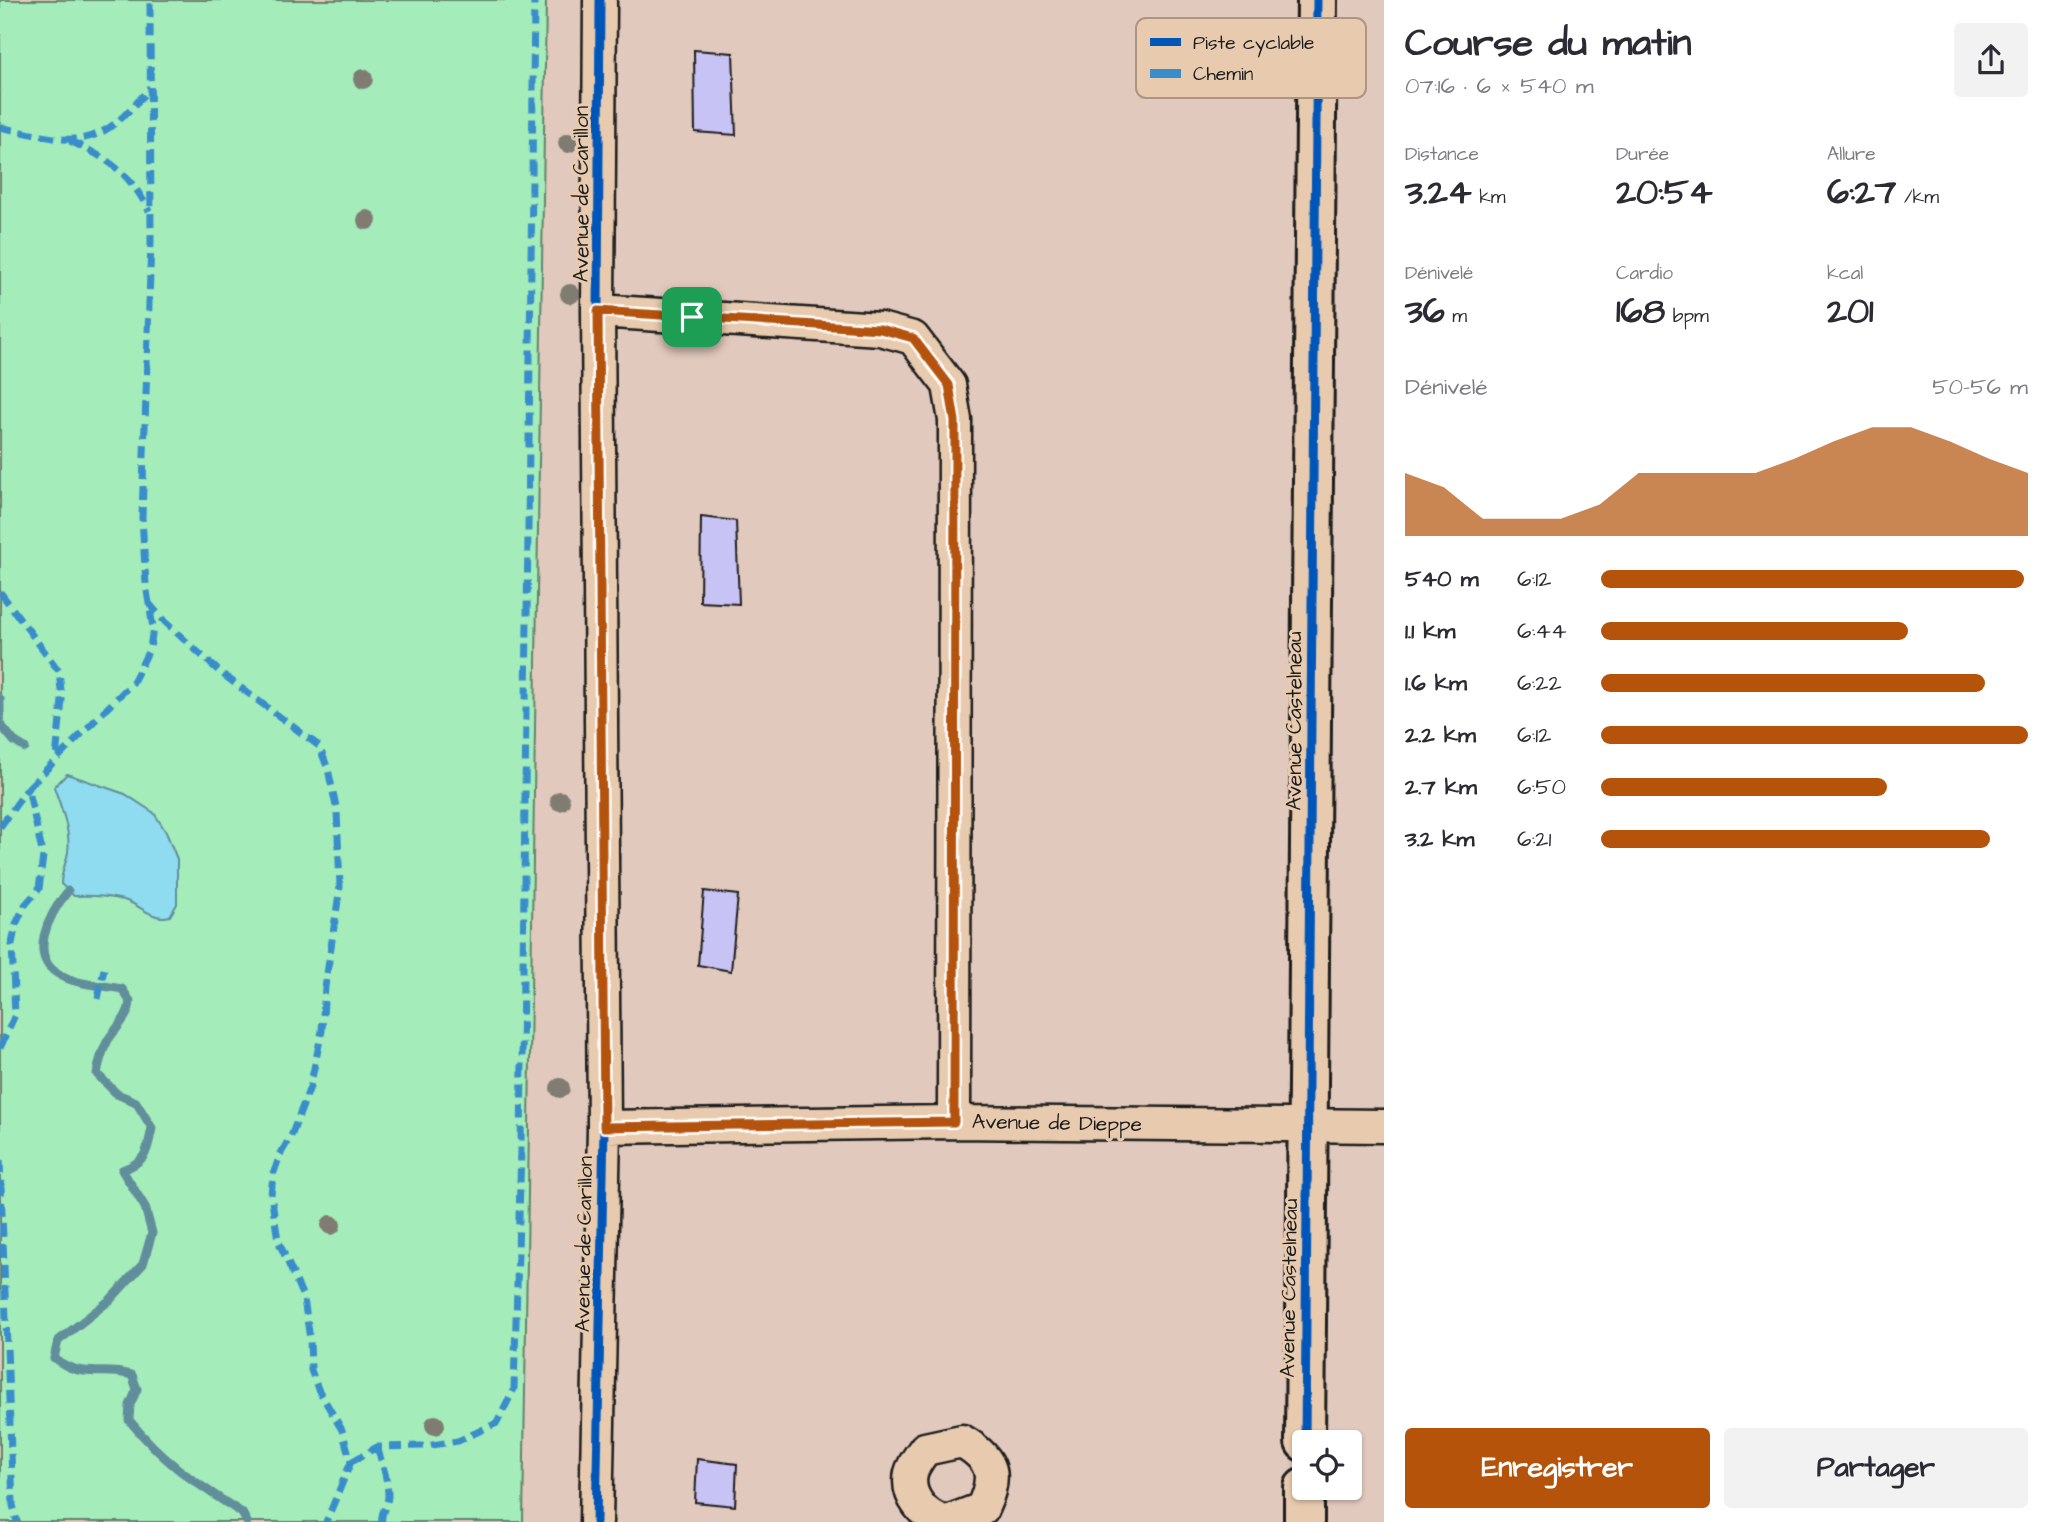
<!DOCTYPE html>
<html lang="fr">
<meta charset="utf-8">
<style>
:root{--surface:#fff;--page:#f2f2f3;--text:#2b2b33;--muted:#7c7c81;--accent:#b45309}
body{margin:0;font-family:"Architects Daughter",sans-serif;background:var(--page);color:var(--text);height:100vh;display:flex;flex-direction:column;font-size:26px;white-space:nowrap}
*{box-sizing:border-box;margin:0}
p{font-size:23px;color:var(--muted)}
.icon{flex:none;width:38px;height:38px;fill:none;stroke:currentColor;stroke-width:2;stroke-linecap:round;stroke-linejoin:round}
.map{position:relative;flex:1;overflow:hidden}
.sheet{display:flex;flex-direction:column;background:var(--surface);width:665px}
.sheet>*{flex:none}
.buttons{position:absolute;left:1292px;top:1430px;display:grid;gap:14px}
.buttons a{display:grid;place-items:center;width:70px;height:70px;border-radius:7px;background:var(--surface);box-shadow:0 2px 5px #0004;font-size:35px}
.pin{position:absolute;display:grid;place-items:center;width:60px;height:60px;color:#fff;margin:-30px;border-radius:14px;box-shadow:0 4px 10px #0006}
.round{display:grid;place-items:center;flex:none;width:74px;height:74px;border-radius:7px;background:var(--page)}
.summary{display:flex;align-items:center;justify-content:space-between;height:119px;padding:0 21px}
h1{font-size:38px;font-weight:700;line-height:52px}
.figures{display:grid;grid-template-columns:repeat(3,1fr);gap:10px;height:119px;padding:7px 21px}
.figures div{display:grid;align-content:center}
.figures b{font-size:35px;font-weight:700}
.figures small{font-size:19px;font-weight:400}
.figures p{font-size:19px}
.chart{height:196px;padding:14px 21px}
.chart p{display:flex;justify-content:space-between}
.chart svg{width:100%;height:126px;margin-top:7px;fill:var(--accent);opacity:.7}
.button{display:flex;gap:14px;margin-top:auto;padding:14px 21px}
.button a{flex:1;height:80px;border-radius:7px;background:var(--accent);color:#fff;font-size:28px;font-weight:700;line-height:80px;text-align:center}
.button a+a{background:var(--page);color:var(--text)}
ul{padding:0 21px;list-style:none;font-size:23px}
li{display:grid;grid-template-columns:112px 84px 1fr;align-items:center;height:52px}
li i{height:18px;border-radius:9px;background:var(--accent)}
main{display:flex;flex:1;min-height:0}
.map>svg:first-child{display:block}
.green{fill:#a4ecba;stroke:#60846b;stroke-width:2}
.water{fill:#8fdbef;stroke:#618f9b;stroke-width:2}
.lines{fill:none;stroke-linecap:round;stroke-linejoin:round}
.stream{stroke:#618f9b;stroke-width:9}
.building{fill:#c8c3f5;stroke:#1c1c1c;stroke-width:2}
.street-casing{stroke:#1c1c1c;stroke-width:37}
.secondary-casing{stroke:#1c1c1c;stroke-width:44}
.street{stroke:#e8cbaf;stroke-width:32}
.secondary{stroke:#e8cbaf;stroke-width:38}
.quiet{stroke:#388dca;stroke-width:7;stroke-dasharray:14 7;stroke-linecap:butt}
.cycleway-casing{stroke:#e8cbaf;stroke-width:13}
.cycleway{stroke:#0057b8;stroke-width:9}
.tree{fill:#807b72}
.route-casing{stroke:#fff;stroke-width:14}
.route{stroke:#b45309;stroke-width:9}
.labels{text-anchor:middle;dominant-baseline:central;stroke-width:6;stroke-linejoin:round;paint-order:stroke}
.street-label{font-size:21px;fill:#1c1c1c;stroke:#e8cbaf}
.key{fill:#e8cbaf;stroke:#ab9683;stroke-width:2}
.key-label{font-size:19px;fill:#1c1c1c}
</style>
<main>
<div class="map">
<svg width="1384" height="1522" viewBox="0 0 1384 1522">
<rect width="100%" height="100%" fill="#e2c9bd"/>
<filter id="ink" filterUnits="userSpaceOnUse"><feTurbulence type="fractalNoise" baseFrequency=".0143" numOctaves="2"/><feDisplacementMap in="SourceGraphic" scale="14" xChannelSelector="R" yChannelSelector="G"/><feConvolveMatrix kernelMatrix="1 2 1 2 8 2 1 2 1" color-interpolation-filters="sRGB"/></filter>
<g filter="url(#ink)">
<path class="green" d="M0,0H546L523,1522H0Z"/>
<path class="water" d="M67,774L125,794L154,813L166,832L177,859V904L170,916C152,921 141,905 124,900C107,896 91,895 74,896L61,884C61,872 66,864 68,852C71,831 61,807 54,787Z"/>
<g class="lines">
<path class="stream" d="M0,699V724L14,741L25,748
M68,891C50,913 25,958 62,976C79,985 103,985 122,989L130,1001C129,1018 117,1026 108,1040C102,1051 99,1062 97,1074L117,1094L136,1102L152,1128C147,1152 147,1161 122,1170L145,1207L152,1233L143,1264L110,1300L58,1341L54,1358C84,1381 100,1366 132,1375L137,1389L130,1405L129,1420C165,1464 195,1482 242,1513L247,1522"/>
</g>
<path class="building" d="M694,50L733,53L736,135L695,132Z
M701,517L736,521L739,604L700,602Z
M704,891L738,895L731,971L698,965Z
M697,1459L737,1464L735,1506L695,1502Z"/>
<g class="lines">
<defs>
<path id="street" d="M598,311L880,329L913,338L949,385L955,420L954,1122
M604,1127L954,1122L1384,1126
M596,1522L604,1127L598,311L600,0
M945,1522C924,1517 906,1496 911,1473C913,1465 920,1456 925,1449L962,1441C995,1460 997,1477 982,1509L947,1522"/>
<path id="secondary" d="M1305,1442L1317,0
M1304,1522V1488"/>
</defs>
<use href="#street" class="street-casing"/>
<use href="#secondary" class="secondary-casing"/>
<use href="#street" class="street"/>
<use href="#secondary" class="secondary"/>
<path class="quiet" d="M0,127C77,144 97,153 150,87
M70,141C109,159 129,172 149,211
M0,592L59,671L62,700L56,758
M148,602L165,622L221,673L319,746L328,769L337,811L340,887L325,987L322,1031L310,1087L292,1134L280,1155L273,1175L271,1195L278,1240L304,1299L310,1339L311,1370L318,1389L342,1430L351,1462L326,1522
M0,827L28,788
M98,999L104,969
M0,1048L15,1015L12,944L16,924L25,905L39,889L43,856L28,788L133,682L150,648L153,628L146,585L142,517L151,242L150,0
M0,1160L13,1505L17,1522
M377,1447C382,1463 388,1479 388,1496C388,1505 380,1512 382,1522
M351,1462L377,1447L426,1446L458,1441L497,1423L514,1389L521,1150L534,0"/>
<defs>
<path id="cycleway" d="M1305,1442L1317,0
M596,1522L604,1127L598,311L600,0"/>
</defs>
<use href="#cycleway" class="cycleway-casing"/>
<use href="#cycleway" class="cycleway"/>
</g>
<g class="tree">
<circle cx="363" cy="79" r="10"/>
<circle cx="568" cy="143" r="10"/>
<circle cx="367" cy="220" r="10"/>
<circle cx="570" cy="294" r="10"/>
<circle cx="560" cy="801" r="10"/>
<circle cx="560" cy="1088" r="10"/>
<circle cx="331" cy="1225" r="10"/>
<circle cx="435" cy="1425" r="10"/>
</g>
</g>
<g class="lines" filter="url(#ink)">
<defs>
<path id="route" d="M598,311L880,329L913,338L949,385L955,421L954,1122L604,1127Z"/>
</defs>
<use href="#route" class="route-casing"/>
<use href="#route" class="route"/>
</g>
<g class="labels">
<g class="street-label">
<text transform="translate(581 194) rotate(-90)">Avenue de Carillon</text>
<text transform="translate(1294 721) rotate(-90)">Avenue Castelneau</text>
<text transform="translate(1057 1123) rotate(1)">Avenue de Dieppe</text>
<text transform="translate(584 1244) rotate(-89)">Avenue de Carillon</text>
<text transform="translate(1289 1288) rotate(-89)">Avenue Castelneau</text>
</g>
</g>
<rect x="1136" y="18" width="230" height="80" rx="10" class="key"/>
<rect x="1150" y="38" width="31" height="8" fill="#0057b8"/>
<rect x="1150" y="69" width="31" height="9" fill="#388dca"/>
<g class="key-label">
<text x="1193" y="49">Piste cyclable</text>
<text x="1193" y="80">Chemin</text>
</g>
</svg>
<div class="buttons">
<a><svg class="icon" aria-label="locate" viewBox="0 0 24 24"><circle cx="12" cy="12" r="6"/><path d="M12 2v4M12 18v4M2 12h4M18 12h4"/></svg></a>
</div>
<div class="pin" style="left:692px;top:317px;background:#1e9e55"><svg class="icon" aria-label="arrive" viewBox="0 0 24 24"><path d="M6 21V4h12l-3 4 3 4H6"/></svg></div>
</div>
<section class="sheet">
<div class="summary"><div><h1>Course du matin</h1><p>07:16 · 6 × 540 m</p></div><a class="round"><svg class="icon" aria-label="share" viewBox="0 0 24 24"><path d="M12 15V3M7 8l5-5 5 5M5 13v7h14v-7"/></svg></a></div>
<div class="figures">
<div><p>Distance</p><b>3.24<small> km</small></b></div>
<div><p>Durée</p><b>20:54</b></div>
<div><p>Allure</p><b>6:27<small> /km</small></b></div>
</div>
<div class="figures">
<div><p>Dénivelé</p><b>36<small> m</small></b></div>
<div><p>Cardio</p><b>168<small> bpm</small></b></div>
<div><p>kcal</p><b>201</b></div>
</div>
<div class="chart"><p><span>Dénivelé</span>50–56 m</p>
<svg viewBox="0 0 160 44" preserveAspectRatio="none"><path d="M0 44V22L10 27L20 38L30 38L40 38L50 33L60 22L70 22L80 22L90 22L100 17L110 11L120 6L130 6L140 11L150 17L160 22V44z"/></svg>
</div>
<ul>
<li><b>540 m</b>6:12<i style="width:99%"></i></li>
<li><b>1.1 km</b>6:44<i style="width:72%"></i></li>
<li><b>1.6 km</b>6:22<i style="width:90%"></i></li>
<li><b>2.2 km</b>6:12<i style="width:100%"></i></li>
<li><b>2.7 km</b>6:50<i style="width:67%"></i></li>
<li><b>3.2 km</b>6:21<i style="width:91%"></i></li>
</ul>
<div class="button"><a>Enregistrer</a><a>Partager</a></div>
</section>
</main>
